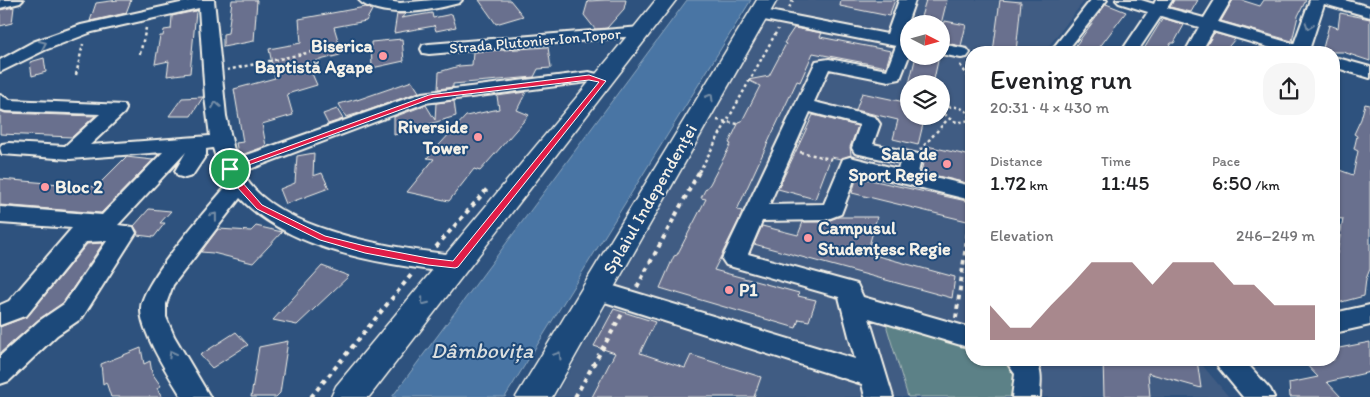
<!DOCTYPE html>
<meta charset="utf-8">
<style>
:root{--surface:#fff;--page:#f6f6f6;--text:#202124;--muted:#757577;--accent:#84575d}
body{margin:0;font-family:Itim,sans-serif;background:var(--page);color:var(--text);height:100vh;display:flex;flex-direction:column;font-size:19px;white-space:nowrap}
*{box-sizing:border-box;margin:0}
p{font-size:16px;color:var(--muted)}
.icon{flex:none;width:28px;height:28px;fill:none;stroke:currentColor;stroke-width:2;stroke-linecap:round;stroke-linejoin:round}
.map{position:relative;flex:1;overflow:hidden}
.sheet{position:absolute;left:965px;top:46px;width:375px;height:320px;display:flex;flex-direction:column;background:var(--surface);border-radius:20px;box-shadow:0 1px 4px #0004}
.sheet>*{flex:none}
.needle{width:32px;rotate:96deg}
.controls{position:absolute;left:900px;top:15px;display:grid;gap:10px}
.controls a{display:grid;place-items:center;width:50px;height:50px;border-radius:50%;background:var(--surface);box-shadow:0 1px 4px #0004;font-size:25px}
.pin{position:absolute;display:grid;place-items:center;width:42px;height:42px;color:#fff;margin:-21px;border:2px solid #fff;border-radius:50%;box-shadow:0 1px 5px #0007}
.round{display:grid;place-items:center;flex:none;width:52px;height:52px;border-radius:20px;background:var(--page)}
.head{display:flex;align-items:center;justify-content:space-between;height:85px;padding:0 25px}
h1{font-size:28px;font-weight:600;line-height:38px}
.metrics{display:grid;grid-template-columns:repeat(3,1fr);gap:8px;height:85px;padding:5px 25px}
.metrics div{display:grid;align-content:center}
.metrics b{font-size:21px;font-weight:600}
.metrics small{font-size:14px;font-weight:400}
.metrics p{font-size:14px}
.chart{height:140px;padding:10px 25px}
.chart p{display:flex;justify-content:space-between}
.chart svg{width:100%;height:90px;margin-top:5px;fill:var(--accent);opacity:.7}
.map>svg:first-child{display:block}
.built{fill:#405b83;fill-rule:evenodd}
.green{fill:#5c8187;stroke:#a8b9b8}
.water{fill:#4975a4;stroke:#8da7bf}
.building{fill:#69708e;stroke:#f4f1e8}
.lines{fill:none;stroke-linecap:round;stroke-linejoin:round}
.minor-casing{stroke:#f4f1e8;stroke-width:4}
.major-casing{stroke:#f4f1e8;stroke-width:3}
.path-far1{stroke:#f4f1e8;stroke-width:2.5;stroke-dasharray:3 3;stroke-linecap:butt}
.path{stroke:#f4f1e8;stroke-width:4;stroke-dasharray:4.5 4.5;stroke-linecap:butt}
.minor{fill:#1f4a7a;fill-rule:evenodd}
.major{fill:#1f4a7a;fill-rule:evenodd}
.oneway{stroke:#748da6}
.route{fill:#e11d48;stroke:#fff;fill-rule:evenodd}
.poi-dot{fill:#ff9aa2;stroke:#1f4a7a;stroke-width:2}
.labels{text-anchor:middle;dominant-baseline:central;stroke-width:4;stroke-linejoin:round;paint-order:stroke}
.far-street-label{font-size:15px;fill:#f4f1e8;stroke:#1f4a7a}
.poi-label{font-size:18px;font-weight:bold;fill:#f4f1e8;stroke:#1f4a7a;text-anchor:end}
.street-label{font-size:18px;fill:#f4f1e8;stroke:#1f4a7a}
.near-water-label{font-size:22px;font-style:italic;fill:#dadede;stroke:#1f4a7a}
</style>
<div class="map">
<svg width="1370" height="397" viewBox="0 0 1370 397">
<rect width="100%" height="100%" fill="#2e527e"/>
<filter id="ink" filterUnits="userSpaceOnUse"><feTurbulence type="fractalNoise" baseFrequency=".02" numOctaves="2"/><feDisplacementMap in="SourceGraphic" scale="10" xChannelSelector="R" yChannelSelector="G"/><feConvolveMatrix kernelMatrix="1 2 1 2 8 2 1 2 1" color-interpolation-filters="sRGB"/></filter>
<g filter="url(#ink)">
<path class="built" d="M778,0H1085L1044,52H971V360H1198L1229,397H555ZM909,24H941V56H909ZM909,84H941V116H909Z"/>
<path class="green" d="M888,318L971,343V360H1013L1019,397H908L887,328Z"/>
<path class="water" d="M687,0H751L505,397H392Z"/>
<path class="building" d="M118,0H131L126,13L90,21L96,3Z
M232,0H257L254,41L223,47V34L228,33Z
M479,0H510L523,16L496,24Z
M606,0H626L624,9L607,28L595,29L584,15L588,1Z
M841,0H895L889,16L840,6Z
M926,0H947L941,24L920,20Z
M1000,0L1021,2L1016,52H993Z
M1174,0H1198L1191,12L1170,7Z
M1233,0H1241L1260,6L1264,0H1306L1298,16L1292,41L1221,21Z
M1106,4L1126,12L1096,52H1071Z
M14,7L12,23L0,26V10Z
M365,7L372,10L366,21L334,27L342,53L340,55L312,62L314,69H310L317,85L287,94L293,115L262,124L266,146L244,154L238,153L236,143L243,142L234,89L275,78L269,49L301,43L299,19Z
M196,11L190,73L167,76L169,61L155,64L160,36H163L164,30L171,29L172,16Z
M432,13L433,18L452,14L456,27L436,31L434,25V26L394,33L397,14H406L401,18Z
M1340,13L1370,19V61L1343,52H1322L1329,25L1338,28Z
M1163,18L1184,25L1174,43H1171L1166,52H1142Z
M945,21L966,25L961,46L941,42Z
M794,28L822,33L820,37L891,51L886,67L813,53L800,82L797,81L771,136L737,210L742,211L739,220L714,270L799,293L798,296L816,300L809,321L799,319L796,328L660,288L674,256L677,255L706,199L701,198L705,190L710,184L731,144L729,143L739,122L742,121L760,86L748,80L769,76L786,44L784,43Z
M1214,33L1235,39L1224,52H1203Z
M402,39L404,61L372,68L371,42Z
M548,47L551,68L538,69L534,77L453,84V87L438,89L439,72L459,66L472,65L473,52Z
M916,56H939L933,84H909Z
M44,58L46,72L32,76L30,62Z
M412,81L419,92L366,111L346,117L339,104L357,99V100Z
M526,92L517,110L529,115L480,171L474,169L449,201L407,192L434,159L427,158L466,116L499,109L497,96Z
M862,93L909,103V116H925L918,145L893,139L898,120L856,110Z
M203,97L191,116H169L182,98Z
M454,101L456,116L394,135V117L426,105L435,120L436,103Z
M1365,104L1370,105V269L1366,279L1364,296L1334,304V253L1337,254L1343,219L1334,218V168L1353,175L1358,151L1354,149L1357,136L1354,134L1361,119Z
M337,109L343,119L328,124L323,114Z
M0,111L5,113L95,116L72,137L0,134Z
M813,115L858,126L850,147L851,155L841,159L831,157L815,199L778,189Z
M927,146L971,156V184L921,172Z
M314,153L313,176L322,173L329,188L286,204L280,189L295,183L297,156Z
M126,157L153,160L101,213L0,205V179L96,187Z
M857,177L971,202V222L852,193Z
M149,209L171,211L160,223H165L154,237L137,235L138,232L134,226Z
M838,217H877L867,253L955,277L952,298L754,244L762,226L798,235L803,222H825Z
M256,226L282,232L253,263L213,253L201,252L218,229L251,231Z
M103,243L63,303L38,320L0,353V327L28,316L87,244Z
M322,266L349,276L297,325L273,320Z
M614,309L655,322L640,353L685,368L691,355L761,377L754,397H592L615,353L594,346Z
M236,332L248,345L212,368L200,355Z
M288,341L280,393L276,397H251L259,347Z
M1370,342V372L1327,382L1341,397H1290L1289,383L1318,377L1302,360H1334V349Z
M141,348L144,364L150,361L152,373L161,386L157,388L162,397H111L106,382L103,384L101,364Z
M1103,360H1197L1201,388L1148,373L1150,397H1104Z"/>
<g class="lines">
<defs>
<path id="minor" d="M0,0H23L20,3L0,8Z
M194,0H214L226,116L236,159L422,93L589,72L609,77L612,81L609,85L603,86L588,82L425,103L242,172C271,231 397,249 455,255L463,258L467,264L463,270L455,273C385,265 290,251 240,198L173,285L166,304V317L174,336L210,397H182C169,376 140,331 141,308C142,282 209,207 228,184L220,169L213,148L206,149V155L192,176L185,178L178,176L175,171L186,152L118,225L133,227L136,233L82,318L57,335L9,381L0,384V356L39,321L64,304L107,241L86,242L27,315L0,325V305L9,301L72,228L0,223V207L102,215L163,152L70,159L2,154L0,148L2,144L9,143L65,146L100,114L5,111L0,109V95L10,100L124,105L126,109L124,113L90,145L210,136L205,97L199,8L92,32L45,50L0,72V60L33,42L81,25Z
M359,0H381L400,3L433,0H462L459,3C431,10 405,16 377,9C370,7 363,5 359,0Z
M899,0H915L902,37L909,38V56L900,79L889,81L829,69L814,102L875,117L880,124L873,144L918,154L921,159L918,173L971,186V200L857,172L841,214L825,220L762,221L748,254L857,284L863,297L971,328V348L869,318L893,397H865L862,384L589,297L585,290L589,283L597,281L855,359L839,297L726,265L722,259L816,61L829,59L887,70L896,46L759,19L753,17L751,14L753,11L759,9L887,34ZM810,112L860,125L852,148L855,153L900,163L898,169L850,157L843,159L824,204L769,205Z
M1091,0H1107L1066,52H1050Z
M1116,0H1141L1154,4L1156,0H1172L1167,8L1204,18L1215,0H1231L1218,22L1294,44L1310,0H1344L1370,7V17L1324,4L1309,50L1310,52H1285L1213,31L1201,52H1185L1199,27L1161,16L1137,52H1121L1148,12L1119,3Z
M641,27L647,29L649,32L647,35L429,54L423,53L421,49L423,45L429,44Z
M941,44L967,49L970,53L967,57L961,58L941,54Z
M1334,57L1370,67V78L1334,67Z
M1370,305V325L1334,333V313Z
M1005,360H1034C1044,371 1040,384 1040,397H1012L1015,374Z
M1215,360H1244L1270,389L1274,397H1243L1219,368Z"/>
<path id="major" d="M656,0H676L369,397H331L336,386L611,56Z
M757,0H777L552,397H516Z"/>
</defs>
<use href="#minor" class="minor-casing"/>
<use href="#major" class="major-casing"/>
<path class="path-far1" d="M789,8L793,0
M140,54L146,28
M960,65L971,80
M227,70L312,52
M76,75L83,44
M948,107C957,106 964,108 970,115L969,120C957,124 950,122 943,111Z
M717,120L738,124
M920,150L948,119
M800,152L835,160
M699,172L778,29"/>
<path class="path" d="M436,247L488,188
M637,287L700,170
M956,318L968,231L971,232
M311,397L412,274
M575,397L622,314"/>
<use href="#minor" class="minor"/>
<use href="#major" class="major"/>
</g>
<defs><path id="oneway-chevron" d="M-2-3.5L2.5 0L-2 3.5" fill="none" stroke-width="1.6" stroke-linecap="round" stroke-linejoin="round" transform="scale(1.25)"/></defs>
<g class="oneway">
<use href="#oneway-chevron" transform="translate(1309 26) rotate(109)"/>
<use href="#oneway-chevron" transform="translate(43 44) rotate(-24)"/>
<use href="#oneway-chevron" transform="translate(710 97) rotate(-60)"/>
<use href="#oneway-chevron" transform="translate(216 105) rotate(-100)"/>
<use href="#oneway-chevron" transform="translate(214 216) rotate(-52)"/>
<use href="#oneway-chevron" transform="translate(424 302) rotate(129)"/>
<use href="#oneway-chevron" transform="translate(172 354) rotate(-119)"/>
<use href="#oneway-chevron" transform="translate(558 355) rotate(-59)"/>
</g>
</g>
<path class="route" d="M589,75L606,81L458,267L455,268L428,265L365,253L320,240L257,209L236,186L226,169L429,95ZM589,80L599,82L453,261L428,258L365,246L325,236L262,205L242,182L235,170L433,98Z"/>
<g class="poi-dot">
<circle cx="383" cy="56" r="5"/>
<circle cx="478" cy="137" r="5"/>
<circle cx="947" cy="164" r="5"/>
<circle cx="45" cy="187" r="5"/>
<circle cx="808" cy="238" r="5"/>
<circle cx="729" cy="290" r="5"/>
</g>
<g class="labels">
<g class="far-street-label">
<text transform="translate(535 41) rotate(-5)">Strada Plutonier Ion Topor</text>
</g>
<g class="poi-label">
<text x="373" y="46">Biserica<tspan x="373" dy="21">Baptistă Agape</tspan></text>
<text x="468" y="127">Riverside<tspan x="468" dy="21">Tower</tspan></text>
<text x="937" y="154">Sala de<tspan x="937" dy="21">Sport Regie</tspan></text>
<text x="55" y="187" text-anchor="start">Bloc 2</text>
<text x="818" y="228" text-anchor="start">Campusul<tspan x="818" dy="21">Studențesc Regie</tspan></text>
<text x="739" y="290" text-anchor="start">P1</text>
</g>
<g class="street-label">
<text transform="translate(650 199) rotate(-60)">Splaiul Independenței</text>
</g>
<g class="near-water-label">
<text x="482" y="350">Dâmbovița</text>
</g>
</g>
</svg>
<div class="controls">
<a><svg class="needle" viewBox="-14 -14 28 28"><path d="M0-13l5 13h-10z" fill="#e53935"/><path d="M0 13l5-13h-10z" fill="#757577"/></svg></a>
<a><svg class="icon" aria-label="layers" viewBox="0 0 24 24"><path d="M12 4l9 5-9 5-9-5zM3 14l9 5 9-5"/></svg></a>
</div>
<div class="pin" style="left:230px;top:169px;background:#1e9e55"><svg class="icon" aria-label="arrive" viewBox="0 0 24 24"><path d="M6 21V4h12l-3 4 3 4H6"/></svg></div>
<section class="sheet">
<div class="head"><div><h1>Evening run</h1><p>20:31 · 4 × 430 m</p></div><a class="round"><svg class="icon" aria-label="share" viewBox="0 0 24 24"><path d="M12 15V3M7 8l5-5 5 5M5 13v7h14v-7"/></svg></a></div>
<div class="metrics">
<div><p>Distance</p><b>1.72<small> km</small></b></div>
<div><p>Time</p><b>11:45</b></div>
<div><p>Pace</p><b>6:50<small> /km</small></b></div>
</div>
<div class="chart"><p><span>Elevation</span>246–249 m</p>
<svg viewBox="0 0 160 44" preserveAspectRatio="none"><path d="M0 44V27L10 38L20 38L30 27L40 17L50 6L60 6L70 6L80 17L90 6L100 6L110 6L120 17L130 17L140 27L150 27L160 27V44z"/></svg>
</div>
</section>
</div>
